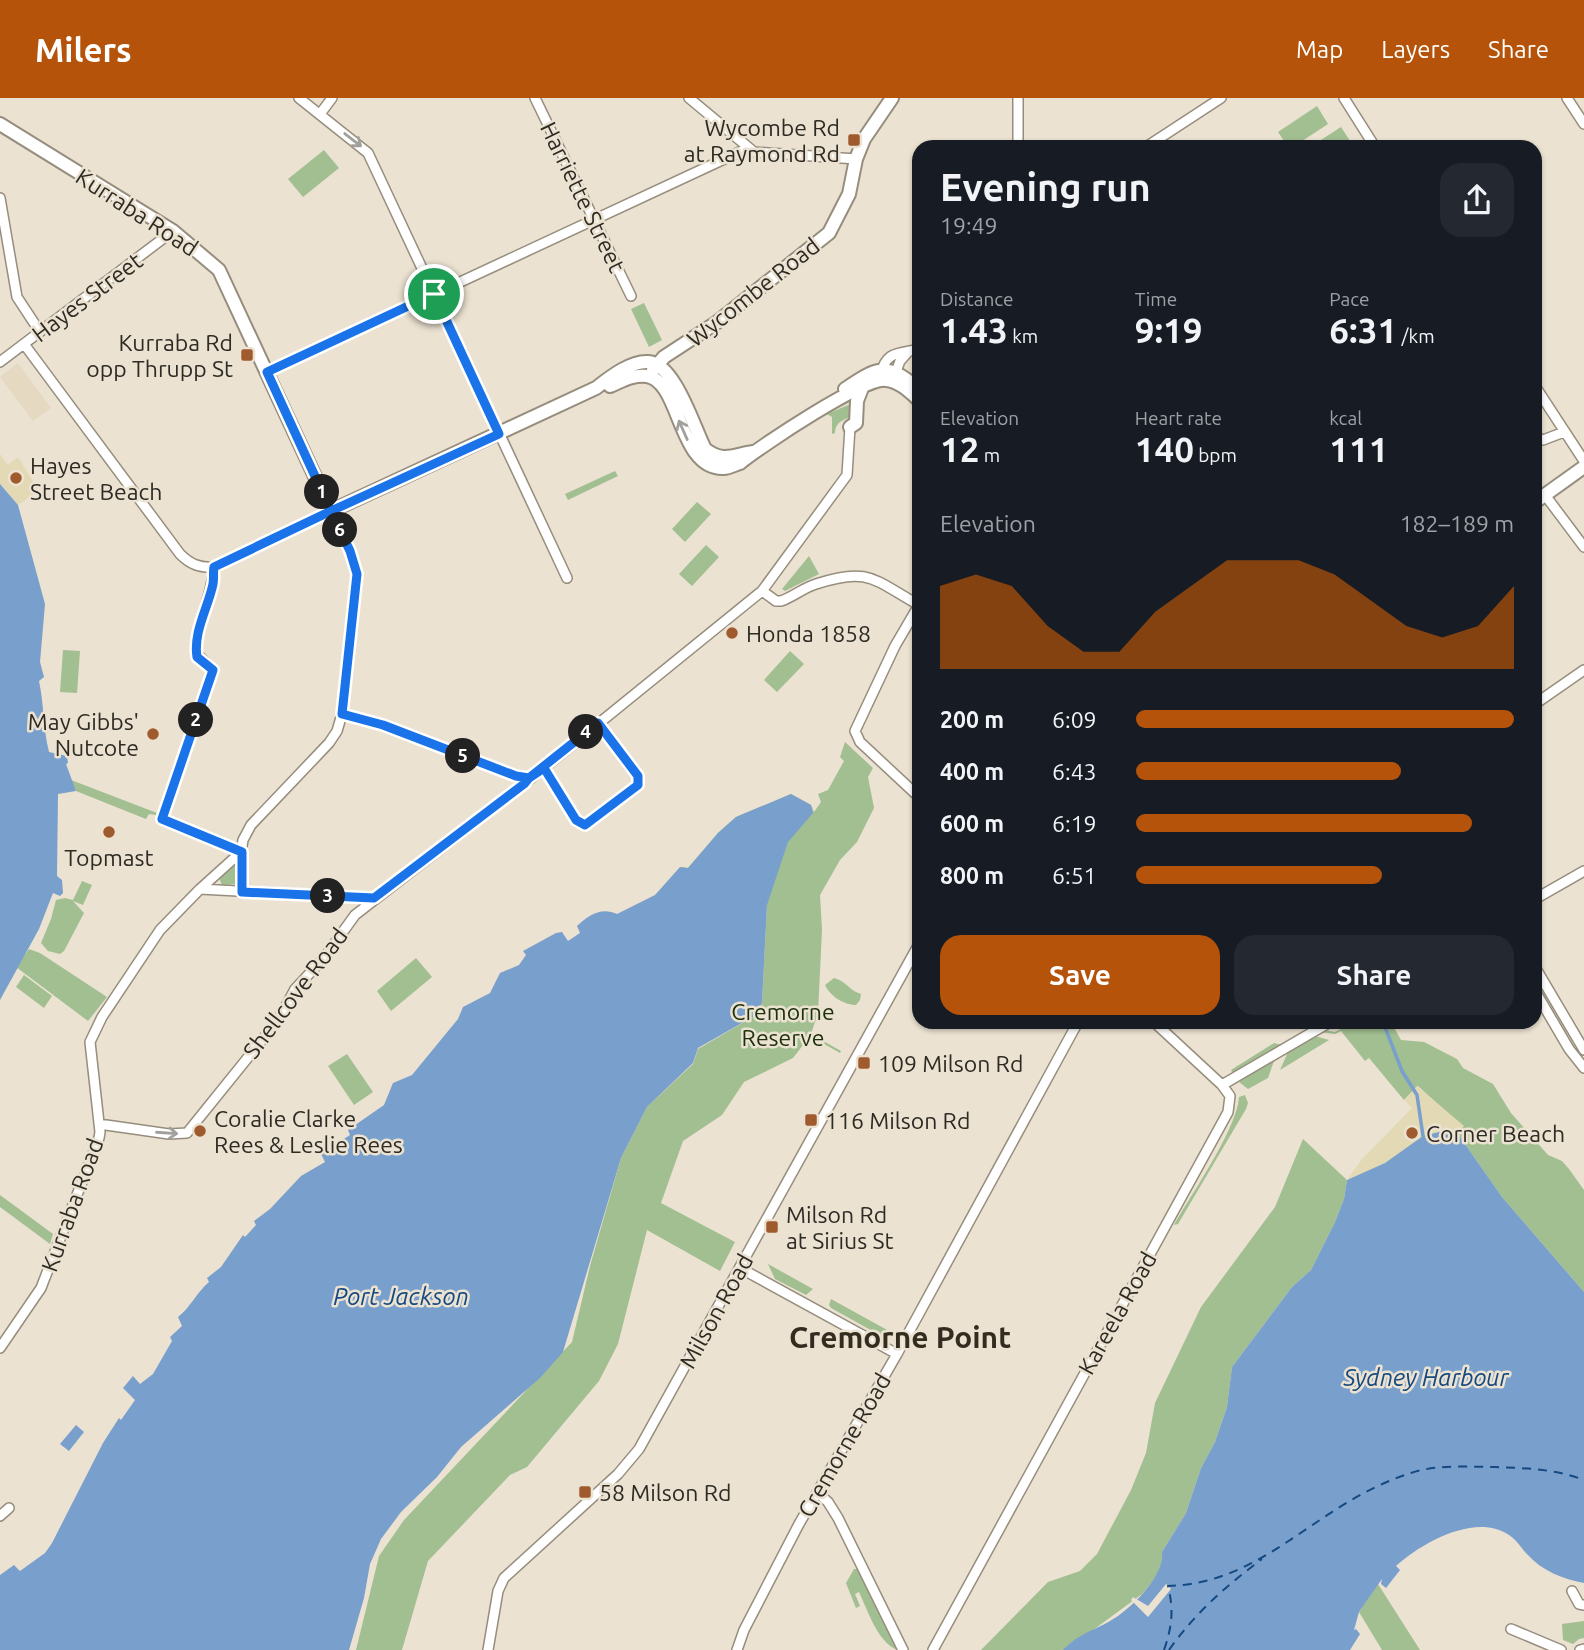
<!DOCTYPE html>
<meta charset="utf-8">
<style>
:root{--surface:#171b24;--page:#242831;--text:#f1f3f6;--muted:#9ea1a6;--accent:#b45309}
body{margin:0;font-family:Ubuntu,sans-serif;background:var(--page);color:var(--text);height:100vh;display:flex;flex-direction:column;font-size:26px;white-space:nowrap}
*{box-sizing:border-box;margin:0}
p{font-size:23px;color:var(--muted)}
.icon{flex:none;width:38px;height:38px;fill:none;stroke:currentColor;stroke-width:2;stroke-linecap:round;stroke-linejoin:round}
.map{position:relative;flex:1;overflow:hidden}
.details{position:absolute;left:912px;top:42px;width:630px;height:889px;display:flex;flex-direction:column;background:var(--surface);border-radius:21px;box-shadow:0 2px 5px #0004}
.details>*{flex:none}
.pin{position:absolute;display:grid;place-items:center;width:60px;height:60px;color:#fff;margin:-30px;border:4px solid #fff;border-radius:50%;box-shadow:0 2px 7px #0007}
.km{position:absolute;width:35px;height:35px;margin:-18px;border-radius:50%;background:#222;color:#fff;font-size:19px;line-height:35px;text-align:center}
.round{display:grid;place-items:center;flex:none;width:74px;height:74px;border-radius:21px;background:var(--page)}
.head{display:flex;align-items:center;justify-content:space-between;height:119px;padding:0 28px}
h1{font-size:38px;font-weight:600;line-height:52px}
.metrics{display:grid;grid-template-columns:repeat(3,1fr);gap:10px;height:119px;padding:7px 28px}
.metrics div{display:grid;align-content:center}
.metrics b{font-size:35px;font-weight:600}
.metrics small{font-size:19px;font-weight:400}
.metrics p{font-size:19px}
.chart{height:196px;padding:14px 28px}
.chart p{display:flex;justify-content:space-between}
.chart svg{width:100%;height:126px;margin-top:7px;fill:var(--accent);opacity:.7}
.button{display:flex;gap:14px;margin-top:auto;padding:14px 28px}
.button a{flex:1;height:80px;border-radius:21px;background:var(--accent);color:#fff;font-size:28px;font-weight:600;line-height:80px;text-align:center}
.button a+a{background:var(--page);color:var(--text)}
ul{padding:0 28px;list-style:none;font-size:23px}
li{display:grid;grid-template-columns:112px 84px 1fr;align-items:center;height:52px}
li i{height:18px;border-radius:9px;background:var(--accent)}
header{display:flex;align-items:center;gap:42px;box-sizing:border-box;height:98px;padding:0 35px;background:var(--accent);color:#fff}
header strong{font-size:33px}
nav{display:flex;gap:38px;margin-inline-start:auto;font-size:24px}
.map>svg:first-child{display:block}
.built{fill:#e6d9c1}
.green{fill:#a2bf91}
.sand{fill:#e3dab5}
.water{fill:#799fcc}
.pier{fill:#ebe2d1}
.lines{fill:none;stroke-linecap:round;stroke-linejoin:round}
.stream{stroke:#799fcc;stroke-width:3.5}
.ferry{stroke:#144981;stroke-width:2;stroke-dasharray:9 7;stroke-linecap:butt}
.street-casing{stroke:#968d7d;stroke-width:12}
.secondary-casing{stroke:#968d7d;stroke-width:16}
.street{stroke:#fff;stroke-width:9}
.secondary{stroke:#fff;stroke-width:12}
.oneway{stroke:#a1a09c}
.route-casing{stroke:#fff;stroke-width:14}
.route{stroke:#1a73e8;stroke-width:9}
.poi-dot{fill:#9f5b2d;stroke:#ebe2d1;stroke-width:2.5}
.labels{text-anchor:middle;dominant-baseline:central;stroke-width:5;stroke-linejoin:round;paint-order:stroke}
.poi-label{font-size:23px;fill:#2e2b24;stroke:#ebe2d1;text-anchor:start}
.street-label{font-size:23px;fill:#2e2b24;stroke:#ebe2d1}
.park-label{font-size:23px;fill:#1b300b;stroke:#ebe2d1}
.water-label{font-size:24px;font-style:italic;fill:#144981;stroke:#ebe2d1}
.district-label{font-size:30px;font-weight:bold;fill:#342d1f;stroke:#ebe2d1}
</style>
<header>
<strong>Milers</strong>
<nav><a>Map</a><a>Layers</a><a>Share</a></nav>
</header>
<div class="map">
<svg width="1584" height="1552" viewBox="0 0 1584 1552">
<rect width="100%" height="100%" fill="#ebe2d1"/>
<path class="built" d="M18,265L51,310L33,323L0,279Z"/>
<path class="green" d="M1317,8L1328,26L1293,49H1288L1278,34Z
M1341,29L1354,49H1310Z
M324,52L339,70L303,99L288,81Z
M644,205L662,242L649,249L631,211Z
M853,305L852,319C843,321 835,325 835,335L832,336V319L827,316Z
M615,373L618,378L568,402L565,396Z
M697,404L711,416L685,444L672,431Z
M706,447L719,459L692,488L679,476Z
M809,458L819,476L785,493L782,491Z
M63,552L80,553L77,595L60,594Z
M790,553L804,566L777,594L764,582Z
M845,644L873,670L868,679L874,710L857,744L840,762L820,797L822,832L818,915L811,936L841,953L840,955L810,938L793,960L744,984L722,1017L683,1043L661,1105L735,1144L720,1173L647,1132L618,1246L599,1283L527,1369L510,1377L428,1463L402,1552H356L379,1458L404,1422L572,1244L590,1168L621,1060L647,1009L693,966L698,951L756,917L762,905L767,807L680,769L688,770L718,735L736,719L791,696L811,707L814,714L821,704L818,696L828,692L844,663L840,659Z
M71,682L157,715L156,717L149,716L146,721L76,693Z
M236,766L238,769L235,786L222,787L219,780Z
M82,783L92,787L83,807L73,803L84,815L64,853L60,856L48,853L41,845L51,821L56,802L65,800L73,802Z
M29,851L40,855L107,899L88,923L16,869Z
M416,860L432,879L391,913L377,893Z
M24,877L52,898L44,910L16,889Z
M834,880C846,883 850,893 861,896L860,902L856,907C844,907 830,898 825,887Z
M1347,924H1391L1401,942L1424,944L1457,961L1463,970L1493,986L1511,1015L1548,1057L1562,1063L1569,1071L1584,1092V1194L1502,1099L1458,1036L1463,1029L1418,988L1404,1002L1369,960L1365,963L1341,933L1335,936L1320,934L1324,932L1335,934L1348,927Z
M1315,938L1329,942L1280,972L1288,954Z
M1274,945L1282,947L1233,976L1231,972Z
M347,956L373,994L354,1007L328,968Z
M1275,960L1268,980L1248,991L1239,984Z
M1245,997L1248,1005L1246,1011L1178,1126L1174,1127C1191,1097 1237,1031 1239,999Z
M1303,1041L1347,1082L1344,1101L1335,1124L1311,1172L1292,1189L1232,1269L1227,1309L1215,1344L1201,1370L1186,1415L1162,1454C1164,1470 1152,1485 1142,1496L1066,1552H981L1048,1484L1080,1473L1097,1456L1131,1392L1146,1355L1155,1305L1201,1209L1275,1109Z
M0,1097L53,1136L50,1146L0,1109Z
M768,1166L813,1191L806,1197L775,1181Z
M831,1201L889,1233L885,1240L831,1210L829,1207Z
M854,1471H857L897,1552C877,1543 868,1513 859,1494L855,1496L860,1508L856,1510L846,1485Z
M1378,1486L1420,1552H1382L1359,1514Z
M1584,1523V1540L1579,1541L1573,1546L1563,1542L1562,1526Z"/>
<path class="sand" d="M0,356L8,367L18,359L39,393L18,407L0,386Z
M1417,988L1464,1028L1458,1036C1422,1030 1412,1051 1383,1066C1371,1072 1359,1077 1347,1082L1362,1061L1412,1010L1404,1002Z"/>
<path class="water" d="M0,386L18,407L45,506L40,564L44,579L39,583C44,606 43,630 49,654L67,658L68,665L66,666L76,693L58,696L57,778L62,782L63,795L60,798L53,795L39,831L0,902Z
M791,696L811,707L813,715L788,744L767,807L762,905L756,917L698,950L693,965L647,1009L621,1060L563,1254L541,1279L461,1349L437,1379L401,1414L381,1441L370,1466L364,1500L349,1552H0V1477L14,1467L20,1473L45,1455L52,1445L103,1345L119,1320L121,1322L135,1302L123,1290L133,1278L140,1286L153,1276L172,1243L170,1239L182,1228L178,1219C190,1210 197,1194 209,1184L207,1180L221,1169L243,1137L245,1139L256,1127L254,1123L270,1111L301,1078L325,1064L321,1056L350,1037L348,1032L384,1007L393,985L412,977L458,921L463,909L490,895L500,875L519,867L526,857L523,853L556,835L562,834L568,843L580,835L577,828C589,817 601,809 617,816L655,797L680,769L688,770L718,735L736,719Z
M1443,1033L1458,1036L1502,1099L1584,1194V1485C1563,1481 1542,1473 1527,1456C1521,1450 1517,1442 1509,1437C1476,1414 1421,1445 1396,1468L1400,1472L1386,1490L1381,1486L1382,1481L1359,1514L1354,1532L1356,1531L1360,1536L1350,1552H1063C1080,1535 1091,1534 1110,1523C1130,1512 1165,1478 1162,1454L1186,1415L1201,1370L1215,1344L1227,1309L1232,1269L1292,1189L1311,1172L1335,1124L1344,1101L1347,1082L1385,1065L1423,1038Z
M76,1327L84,1334L69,1353L60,1346Z"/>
<path class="pier" d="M1166,1486L1171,1491L1148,1519L1131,1502L1133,1499L1148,1508Z"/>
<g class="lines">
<path class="stream" d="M1383,924L1402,973L1417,997L1423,1038"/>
<path class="ferry" d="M1164,1552C1172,1529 1174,1512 1168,1488C1242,1486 1288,1440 1348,1404C1368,1392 1389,1382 1411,1375C1438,1366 1467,1369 1495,1369C1525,1370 1556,1371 1584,1382
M1169,1552C1195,1515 1226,1488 1262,1461"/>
<defs>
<path id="street" d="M299,0L368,55L567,480
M535,0L631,198
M689,0L754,54L856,61
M1018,0V49
M1344,0L1375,49
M1567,0L1584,26
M320,16L332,0
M1146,49L1221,0
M0,100L17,199L40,234
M0,264L173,133
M267,274L748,50
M881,276C886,252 900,256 919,251
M894,279L900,263L908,254
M1535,288L1584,363
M1535,339L1543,342L1564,334
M1545,397L1584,449
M214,469C212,498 197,525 196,555L213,572L212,575L162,721L241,754L242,794
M762,493L776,503H781C793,499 803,490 816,486C870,468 875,483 919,507L895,548L855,633L860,644L919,699
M1535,606L1584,572
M342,616L383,627L516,678L529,680
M544,670L576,722L585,727L638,687L637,678L598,625
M200,791L374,800
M1535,801L1584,773
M1535,869L1584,952
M1535,893L1569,951L1584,970
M1222,987L1330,924
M99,1026L169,1036L187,1035L279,921L295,891L324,860L355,817L524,686L762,493L847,377L850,329
M740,1170L897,1256
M0,1250L41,1190L99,1040L100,1034L90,944L102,919L160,832L200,791L241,754L243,742L251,727L329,645L337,633L342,616L357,476L350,452L331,413L214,469C199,470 190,466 180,456L24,246
M818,1395L828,1404L838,1420L903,1552
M0,1418L9,1410
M1572,1493L1579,1506L1584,1507
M1511,1531L1561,1552
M488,1552L498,1493L504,1480L618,1376L639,1351L919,846
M737,1552L744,1532L799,1426L897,1256L1078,924
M933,1552L1228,1014L1230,998L1222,987L1154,924
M1580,1552L1584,1551"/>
<path id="secondary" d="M0,26L173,133L219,172L331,413L596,290C609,280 630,263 648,264C675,265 694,330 705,351C723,365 733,357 753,354
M653,272L664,259L716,225L829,135L849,96L856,61L864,41L892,0
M610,288C622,283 634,276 647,278C681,283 678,372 724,370C729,370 736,366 740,365C761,348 864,279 886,282C899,283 910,294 919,302
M845,291C876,270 887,263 917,290
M850,329L856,325L857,303L862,290
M1535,404L1584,369"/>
</defs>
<use href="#street" class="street-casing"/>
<use href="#secondary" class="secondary-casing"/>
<use href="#street" class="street"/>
<use href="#secondary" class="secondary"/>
</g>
<defs><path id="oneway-shaft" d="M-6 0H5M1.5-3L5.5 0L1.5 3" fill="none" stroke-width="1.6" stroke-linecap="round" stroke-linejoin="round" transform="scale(1.75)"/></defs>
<g class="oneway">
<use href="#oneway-shaft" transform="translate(353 42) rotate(38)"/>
<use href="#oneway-shaft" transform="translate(683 332) rotate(-114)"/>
<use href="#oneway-shaft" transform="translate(167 1035) rotate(4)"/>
</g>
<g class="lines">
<defs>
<path id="route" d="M434,196L267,274L331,413L214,469C213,474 214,481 213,486C208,510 193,534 197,559L213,572L212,575L162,721L242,754V794L374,800L524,686L529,680L598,625L638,678V687L585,727L576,722L544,670L529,680L516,678L383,627L342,616L357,476L350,453L331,413L499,336L434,196"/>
</defs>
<use href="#route" class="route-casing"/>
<use href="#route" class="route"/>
</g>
<g class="poi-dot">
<rect x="847" y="35" width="14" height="14" rx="3.5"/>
<rect x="240" y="250" width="14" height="14" rx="3.5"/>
<circle cx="16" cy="380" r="7"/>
<circle cx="732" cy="535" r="7"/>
<circle cx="153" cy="636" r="7"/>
<circle cx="109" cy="734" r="7"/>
<rect x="857" y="958" width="14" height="14" rx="3.5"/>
<rect x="804" y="1015" width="14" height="14" rx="3.5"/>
<circle cx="200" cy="1033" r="7"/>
<circle cx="1412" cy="1035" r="7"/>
<rect x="765" y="1122" width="14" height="14" rx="3.5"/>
<rect x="578" y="1387" width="14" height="14" rx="3.5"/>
</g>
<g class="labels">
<g class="poi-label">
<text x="840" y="29" text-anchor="end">Wycombe Rd<tspan x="840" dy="26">at Raymond Rd</tspan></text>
<text x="233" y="244" text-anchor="end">Kurraba Rd<tspan x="233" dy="26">opp Thrupp St</tspan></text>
<text x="30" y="367">Hayes<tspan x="30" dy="26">Street Beach</tspan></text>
<text x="746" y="535">Honda 1858</text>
<text x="139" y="623" text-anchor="end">May Gibbs'<tspan x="139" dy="26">Nutcote</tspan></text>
<text x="109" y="759" text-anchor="middle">Topmast</text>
<text x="878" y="965">109 Milson Rd</text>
<text x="214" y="1020">Coralie Clarke<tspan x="214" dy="26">Rees &amp; Leslie Rees</tspan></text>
<text x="825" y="1022">116 Milson Rd</text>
<text x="1426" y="1035">Corner Beach</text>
<text x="786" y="1116">Milson Rd<tspan x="786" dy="26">at Sirius St</tspan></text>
<text x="599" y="1394">58 Milson Rd</text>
</g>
<g class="street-label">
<text transform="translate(583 99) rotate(64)">Harriette Street</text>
<text transform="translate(137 114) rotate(33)">Kurraba Road</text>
<text transform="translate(753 194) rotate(-38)">Wycombe Road</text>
<text transform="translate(87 199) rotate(-37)">Hayes Street</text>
<text transform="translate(295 895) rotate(-53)">Shellcove Road</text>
<text transform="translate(72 1107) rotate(-70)">Kurraba Road</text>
<text transform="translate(716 1213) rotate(-61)">Milson Road</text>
<text transform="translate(1117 1215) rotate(-61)">Kareela Road</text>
<text transform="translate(844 1347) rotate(-60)">Cremorne Road</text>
</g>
<g class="park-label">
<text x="783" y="913">Cremorne<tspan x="783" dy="26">Reserve</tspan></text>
</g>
<g class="water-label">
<text x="401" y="1198">Port Jackson</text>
<text x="1426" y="1279">Sydney Harbour</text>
</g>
<g class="district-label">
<text x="900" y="1239">Cremorne Point</text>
</g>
</g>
</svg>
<div class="pin" style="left:434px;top:196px;background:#1e9e55"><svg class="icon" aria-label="arrive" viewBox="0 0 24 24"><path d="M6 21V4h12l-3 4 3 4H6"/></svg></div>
<b class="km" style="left:322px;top:394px">1</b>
<b class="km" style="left:196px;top:622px">2</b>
<b class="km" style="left:328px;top:798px">3</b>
<b class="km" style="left:586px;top:634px">4</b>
<b class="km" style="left:463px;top:658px">5</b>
<b class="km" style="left:340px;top:432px">6</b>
<section class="details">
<div class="head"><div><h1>Evening run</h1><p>19:49</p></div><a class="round"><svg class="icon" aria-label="share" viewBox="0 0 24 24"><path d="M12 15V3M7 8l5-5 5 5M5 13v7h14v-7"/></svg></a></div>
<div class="metrics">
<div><p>Distance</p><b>1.43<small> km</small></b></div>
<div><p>Time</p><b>9:19</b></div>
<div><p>Pace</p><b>6:31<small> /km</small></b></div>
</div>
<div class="metrics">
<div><p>Elevation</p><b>12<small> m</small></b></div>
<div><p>Heart rate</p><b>140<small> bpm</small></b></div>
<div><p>kcal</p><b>111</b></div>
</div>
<div class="chart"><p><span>Elevation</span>182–189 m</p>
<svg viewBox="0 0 160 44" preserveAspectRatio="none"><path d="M0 44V15L10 11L20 15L30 29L40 38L50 38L60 24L70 15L80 6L90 6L100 6L110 11L120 20L130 29L140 33L150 29L160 15V44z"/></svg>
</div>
<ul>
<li><b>200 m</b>6:09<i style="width:100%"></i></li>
<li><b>400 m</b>6:43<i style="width:70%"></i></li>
<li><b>600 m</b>6:19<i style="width:89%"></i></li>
<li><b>800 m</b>6:51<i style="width:65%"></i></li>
</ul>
<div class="button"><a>Save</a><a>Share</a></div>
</section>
</div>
